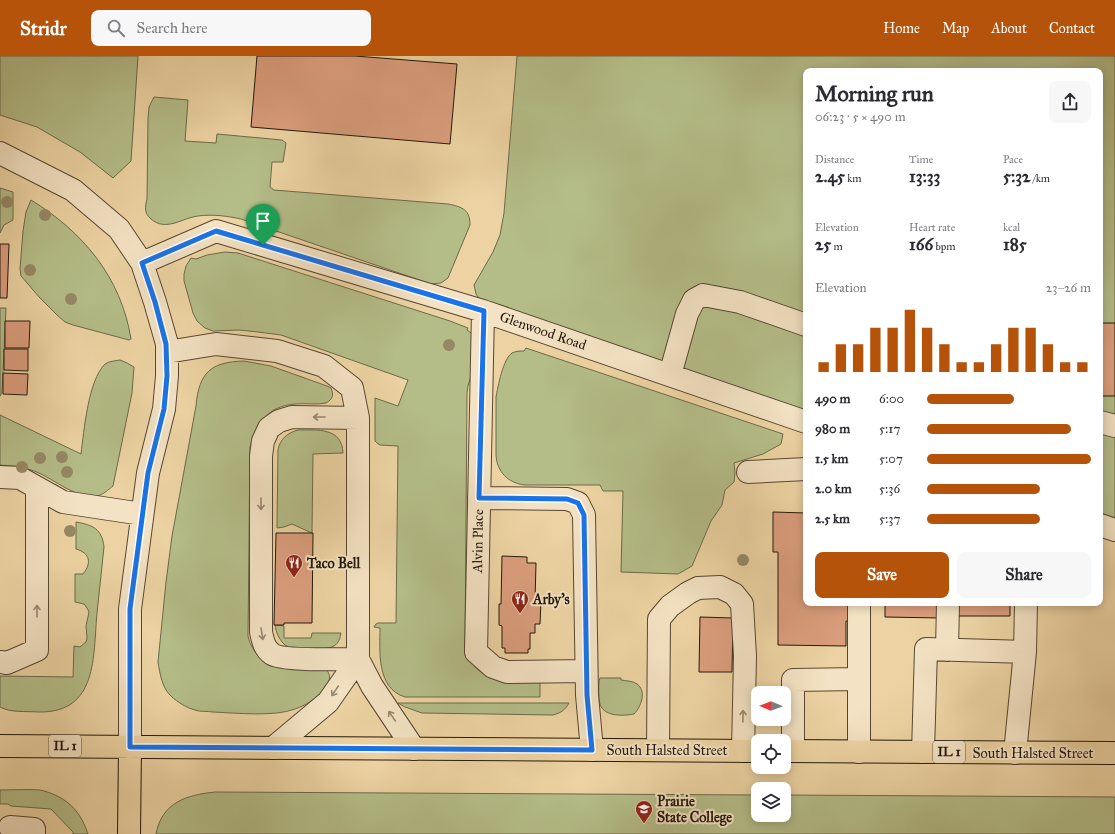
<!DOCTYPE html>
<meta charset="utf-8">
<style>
:root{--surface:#fff;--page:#f7f7f7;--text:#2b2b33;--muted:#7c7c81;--accent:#b45309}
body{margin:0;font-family:"IM FELL Great Primer",serif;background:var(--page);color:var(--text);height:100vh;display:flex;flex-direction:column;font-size:15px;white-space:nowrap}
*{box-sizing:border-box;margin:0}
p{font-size:13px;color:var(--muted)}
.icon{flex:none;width:22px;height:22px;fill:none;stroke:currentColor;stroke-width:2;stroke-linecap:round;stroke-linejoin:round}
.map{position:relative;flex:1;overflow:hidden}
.panel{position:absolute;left:803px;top:12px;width:300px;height:538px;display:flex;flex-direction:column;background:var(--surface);border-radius:8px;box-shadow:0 2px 10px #0003}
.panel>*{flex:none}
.needle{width:26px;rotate:271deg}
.tools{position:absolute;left:751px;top:630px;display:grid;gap:8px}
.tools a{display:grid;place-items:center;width:40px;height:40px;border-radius:8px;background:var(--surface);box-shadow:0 2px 10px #0003;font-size:20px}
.pin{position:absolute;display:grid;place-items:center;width:34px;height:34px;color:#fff;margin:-41px -17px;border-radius:50% 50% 50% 0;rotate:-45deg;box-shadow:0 0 4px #0007}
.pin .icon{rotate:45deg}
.round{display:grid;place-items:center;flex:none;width:42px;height:42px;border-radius:8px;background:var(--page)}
.overview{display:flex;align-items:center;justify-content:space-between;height:68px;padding:0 12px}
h1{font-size:22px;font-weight:700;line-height:30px}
.stats{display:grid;grid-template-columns:repeat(3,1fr);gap:6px;height:68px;padding:4px 12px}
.stats div{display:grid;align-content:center}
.stats b{font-size:17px;font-weight:700}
.stats small{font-size:11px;font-weight:400}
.stats p{font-size:11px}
.chart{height:112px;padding:8px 12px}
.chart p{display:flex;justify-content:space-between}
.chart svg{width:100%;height:72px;margin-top:4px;stroke:var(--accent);stroke-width:6}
.action{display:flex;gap:8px;margin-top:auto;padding:8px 12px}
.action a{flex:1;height:46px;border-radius:8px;background:var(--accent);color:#fff;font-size:16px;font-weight:700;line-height:46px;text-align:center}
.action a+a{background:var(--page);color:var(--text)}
ul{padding:0 12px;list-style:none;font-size:13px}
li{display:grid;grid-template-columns:64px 48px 1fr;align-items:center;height:30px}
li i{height:10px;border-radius:5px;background:var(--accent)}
header{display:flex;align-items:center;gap:24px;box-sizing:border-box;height:56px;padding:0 20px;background:var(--accent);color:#fff}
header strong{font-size:19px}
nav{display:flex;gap:22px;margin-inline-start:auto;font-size:14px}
.search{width:280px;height:36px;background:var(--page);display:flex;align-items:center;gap:10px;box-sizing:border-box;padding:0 14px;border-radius:8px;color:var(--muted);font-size:15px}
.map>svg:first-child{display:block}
.green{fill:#b4bd88;stroke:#6c6a4a}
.building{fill:#db9e7d;stroke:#23180c}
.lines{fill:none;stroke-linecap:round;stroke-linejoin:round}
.minor-casing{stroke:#564732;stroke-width:24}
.major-casing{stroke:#23180c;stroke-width:24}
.minor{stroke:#f3e2c3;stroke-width:22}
.major{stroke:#edd3a3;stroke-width:22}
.tree{fill:#968864}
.oneway{stroke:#958771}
.route-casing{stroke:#fff;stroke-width:8}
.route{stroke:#1a73e8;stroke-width:5}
.labels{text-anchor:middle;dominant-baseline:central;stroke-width:4;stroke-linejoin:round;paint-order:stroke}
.shield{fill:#f3e2c3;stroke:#615543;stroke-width:1}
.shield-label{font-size:13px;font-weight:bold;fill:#23180c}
.street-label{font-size:14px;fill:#23180c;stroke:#f3e2c3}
.poi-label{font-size:14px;font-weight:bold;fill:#23180c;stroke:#f3e2c3;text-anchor:start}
</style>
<header>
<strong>Stridr</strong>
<div class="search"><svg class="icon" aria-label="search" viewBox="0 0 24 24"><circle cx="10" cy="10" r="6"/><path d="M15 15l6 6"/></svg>Search here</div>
<nav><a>Home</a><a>Map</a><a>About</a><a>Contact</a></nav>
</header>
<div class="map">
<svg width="1115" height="778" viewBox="0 0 1115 778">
<rect width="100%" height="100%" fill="#edd3a3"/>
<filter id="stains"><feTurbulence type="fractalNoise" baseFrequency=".005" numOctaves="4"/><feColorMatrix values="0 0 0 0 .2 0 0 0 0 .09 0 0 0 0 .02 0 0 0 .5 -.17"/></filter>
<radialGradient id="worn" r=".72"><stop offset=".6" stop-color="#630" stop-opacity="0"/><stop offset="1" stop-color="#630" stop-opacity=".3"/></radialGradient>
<path class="green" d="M0,0H138L131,105L113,122L80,96L37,71L0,59Z
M517,0H1115V463L1100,458V15H806V357L480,244L476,238L474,229L493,196L500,179L504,157Z
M154,41L188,44L185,85L216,87L217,78L282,84L286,87L283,106H272L270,131L274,134L448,148C463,151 470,154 470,169L448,222L441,227L431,228L241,163C227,160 213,158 198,160C182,162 166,176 151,163C144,157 145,151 147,143L148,63L149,51Z
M0,132L13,136V164L4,169L0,177Z
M31,144C83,176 121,221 131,283L129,284L73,269L65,266L57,259L40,242L21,220L20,213L23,175L26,156Z
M225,196L238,197L450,265L468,272L467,274L475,280L471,320L468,330L467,337L465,594C480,630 507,625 540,625V641H405C376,632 380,595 380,572L374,571L376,568L378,567H396L398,390L380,389L377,387L375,385V342L398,350L408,324L281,279L258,276L239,274L213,275L205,272L197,265L193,257L184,225V218L186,210L191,202L196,203L207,199Z
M0,252H6L2,337L0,340Z
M526,292L783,378L781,388L763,398L734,407L735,417L734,426L725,434L722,449L711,465L692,510L678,518L621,516L623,435H603L600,429H525C508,427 497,416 496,399V341C498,330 503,303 512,297C516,295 520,295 524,295Z
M120,304L127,307L134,311L132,337L113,430C109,433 103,439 97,440C73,443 52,420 31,414C22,410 10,410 0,409V359L81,398C84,375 88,325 105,308C109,305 115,305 120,304Z
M244,305L271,310L327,330L331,332C334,339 333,343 326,347C316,349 305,347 295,348C268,350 257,367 250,391L248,580C250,590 255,596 261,603L326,613C331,619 330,623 327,629C321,640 307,649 295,653C275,661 235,657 213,656C207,655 200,656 195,654C187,652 177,646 171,640C162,632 160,618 158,606L166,526L172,480L196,350C199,316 211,306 244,305Z
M298,374C317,374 342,371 343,397L313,398L312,477L292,468L284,471L277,472L278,394C280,383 287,377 298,374Z
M76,466C93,469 102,473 104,491C102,513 99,535 97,557C93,600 98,657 39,656C26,655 11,657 0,651V620L73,621L74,590L80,591L86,586L87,582L86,570L89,556L87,552L84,548L75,546V518H83C92,507 90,497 76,493Z
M275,569L284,570V582H311L312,577H341C340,582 339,587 334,590C328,594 304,594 296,593C293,593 288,591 285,589C279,584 276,576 275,569Z
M600,622H621V624C627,625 633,625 637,628C647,635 641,651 634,658C623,660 604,661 600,648C598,641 599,632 599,625Z
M398,647H569C565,654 561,657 553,659L422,657L405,651Z
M0,734C13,734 27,733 40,734C45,735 51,737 55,739C73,747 82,760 88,778H73V776L51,753L11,750L8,748H0Z
M215,736L758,739V759H784V739L1115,741V778H156C162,746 187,739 215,736Z"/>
<path class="building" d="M257,0H355L457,8L450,88L251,71Z
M0,188H9L7,242H0Z
M5,265H30L29,292H5Z
M1100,267H1115V340H1102V318H1100Z
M4,293H28V315L4,314Z
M3,317L28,318L27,339L3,338Z
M773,456L806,457V547H848V565H846V590L778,589V496H773Z
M276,477H313L312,567H284V569H274Z
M502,500L527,501V507H536L535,545H541L540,568H535V577H530V593H528V597H505V592H502V570L499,569V548H501Z
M885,547H941V562L885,561Z
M958,547H1010V560H958Z
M700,561L733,562L732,616H699Z"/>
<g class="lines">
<defs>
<path id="minor" d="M0,97L73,134L119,173L142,207L155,246L167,288V320L164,353L148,417L130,553V691
M142,207L216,175L483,255L806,366
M483,255L476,596L493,611L507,616L586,615
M167,296L216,288L277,295L324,310L352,332L358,362V603L372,630L414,693
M670,319L687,258L694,244L703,239L740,246L806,269
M1100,366L1115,370
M748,416L806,413
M0,421L20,422L63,446L142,458
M479,442L567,443L578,447L584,459L587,639L592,694
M1100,469L1115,474
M859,547V696
M947,594L948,547
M1025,596L1026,547
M358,603C342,603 282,605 272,598C264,592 263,585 261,576V400L263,385L269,372L279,365L292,361L358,362
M0,606L7,607L37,594V432
M273,692L328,646L358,603
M658,694L659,563L670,550L688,537L698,532L720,531L734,538L742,548L745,600L743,695
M793,695V624L859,623
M923,696L926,593L1025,596L1015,697
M10,771L34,773V778"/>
<path id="major" d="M0,690L758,695
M784,695L1115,697
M129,778L130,691"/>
</defs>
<use href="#minor" class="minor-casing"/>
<use href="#major" class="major-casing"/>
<use href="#minor" class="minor"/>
<use href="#major" class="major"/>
</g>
<g class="tree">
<circle cx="7" cy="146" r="6"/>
<circle cx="45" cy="159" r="6"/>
<circle cx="30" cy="214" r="6"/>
<circle cx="71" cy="243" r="6"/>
<circle cx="449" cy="289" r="6"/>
<circle cx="62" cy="401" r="6"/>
<circle cx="40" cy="402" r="6"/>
<circle cx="22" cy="411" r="6"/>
<circle cx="67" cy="416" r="6"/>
<circle cx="70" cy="475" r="6"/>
<circle cx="743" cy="504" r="6"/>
</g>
<defs><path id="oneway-shaft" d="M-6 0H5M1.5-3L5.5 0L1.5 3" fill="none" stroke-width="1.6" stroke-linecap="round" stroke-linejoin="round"/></defs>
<g class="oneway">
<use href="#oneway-shaft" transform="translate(319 361) rotate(-180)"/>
<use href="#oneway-shaft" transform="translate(261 448) rotate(90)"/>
<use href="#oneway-shaft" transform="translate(37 555) rotate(-90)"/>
<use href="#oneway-shaft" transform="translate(262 578) rotate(81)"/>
<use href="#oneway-shaft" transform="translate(335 635) rotate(124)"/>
<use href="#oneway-shaft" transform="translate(392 660) rotate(-124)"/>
<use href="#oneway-shaft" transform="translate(743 660) rotate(-89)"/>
</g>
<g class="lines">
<defs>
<path id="route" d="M216,175L484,255L479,442L567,443L578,447L584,459L587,639L592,694L130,691V553L148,417L164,353L167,320L166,288L155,246L142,207Z"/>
</defs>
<use href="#route" class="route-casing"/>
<use href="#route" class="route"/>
</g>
<defs>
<symbol id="restaurant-pin" viewBox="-11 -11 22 30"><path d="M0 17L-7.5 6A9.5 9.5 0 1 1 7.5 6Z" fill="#8f2418" stroke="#f3e2c3"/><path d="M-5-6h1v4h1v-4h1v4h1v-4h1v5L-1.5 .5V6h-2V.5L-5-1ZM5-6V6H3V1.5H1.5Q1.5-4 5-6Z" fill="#fff"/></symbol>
<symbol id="university-pin" viewBox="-11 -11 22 30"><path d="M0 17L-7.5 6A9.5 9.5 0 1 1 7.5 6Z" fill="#8f2418" stroke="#f3e2c3"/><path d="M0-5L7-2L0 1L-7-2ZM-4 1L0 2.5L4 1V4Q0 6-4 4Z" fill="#fff"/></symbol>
</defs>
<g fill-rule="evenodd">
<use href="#restaurant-pin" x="284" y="497" width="20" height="27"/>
<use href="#restaurant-pin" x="510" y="533" width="20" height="27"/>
<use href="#university-pin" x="634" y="743" width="20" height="27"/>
</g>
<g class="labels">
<g class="shield">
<rect x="49" y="679" width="32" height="22" rx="3"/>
<rect x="933" y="685" width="32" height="22" rx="3"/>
</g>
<g class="shield-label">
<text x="65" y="690">IL 1</text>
<text x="949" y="696">IL 1</text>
</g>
<g class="street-label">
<text transform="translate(543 275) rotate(19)">Glenwood Road</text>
<text transform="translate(478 485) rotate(-89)">Alvin Place</text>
<text x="667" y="694">South Halsted Street</text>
<text x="1033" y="697">South Halsted Street</text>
</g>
<g class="poi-label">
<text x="307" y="507">Taco Bell</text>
<text x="533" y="543">Arby's</text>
<text x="657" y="745">Prairie<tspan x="657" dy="16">State College</tspan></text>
</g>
</g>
<rect width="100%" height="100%" filter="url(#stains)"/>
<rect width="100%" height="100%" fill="url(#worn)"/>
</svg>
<div class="tools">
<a><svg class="needle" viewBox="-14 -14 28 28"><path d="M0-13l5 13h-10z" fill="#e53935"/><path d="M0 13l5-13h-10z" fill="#7c7c81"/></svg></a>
<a><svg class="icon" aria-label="locate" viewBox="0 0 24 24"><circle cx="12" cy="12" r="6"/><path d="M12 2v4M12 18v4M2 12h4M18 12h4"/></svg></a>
<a><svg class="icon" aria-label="layers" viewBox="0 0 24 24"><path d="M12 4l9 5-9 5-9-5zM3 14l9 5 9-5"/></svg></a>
</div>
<div class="pin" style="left:263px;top:189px;background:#1e9e55"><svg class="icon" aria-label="arrive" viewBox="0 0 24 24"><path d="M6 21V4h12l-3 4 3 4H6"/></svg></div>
<section class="panel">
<div class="overview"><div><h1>Morning run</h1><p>06:23 · 5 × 490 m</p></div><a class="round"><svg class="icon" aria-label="share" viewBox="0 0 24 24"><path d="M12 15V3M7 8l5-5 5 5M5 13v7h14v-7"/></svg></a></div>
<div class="stats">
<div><p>Distance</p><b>2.45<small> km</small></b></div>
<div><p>Time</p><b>13:33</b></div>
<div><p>Pace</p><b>5:32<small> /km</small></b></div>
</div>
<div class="stats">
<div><p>Elevation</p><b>25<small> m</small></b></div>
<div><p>Heart rate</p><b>166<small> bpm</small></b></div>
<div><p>kcal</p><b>185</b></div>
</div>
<div class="chart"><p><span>Elevation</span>23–26 m</p>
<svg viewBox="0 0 160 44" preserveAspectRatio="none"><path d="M5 44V38M15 44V27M25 44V27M35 44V17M45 44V17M55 44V6M65 44V17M75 44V27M85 44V38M95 44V38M105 44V27M115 44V17M125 44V17M135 44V27M145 44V38M155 44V38"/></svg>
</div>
<ul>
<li><b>490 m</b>6:00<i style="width:53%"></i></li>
<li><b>980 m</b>5:17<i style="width:88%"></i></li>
<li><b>1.5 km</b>5:07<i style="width:100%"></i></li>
<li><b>2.0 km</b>5:36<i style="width:69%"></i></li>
<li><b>2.5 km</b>5:37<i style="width:69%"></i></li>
</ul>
<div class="action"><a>Save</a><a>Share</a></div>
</section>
</div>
